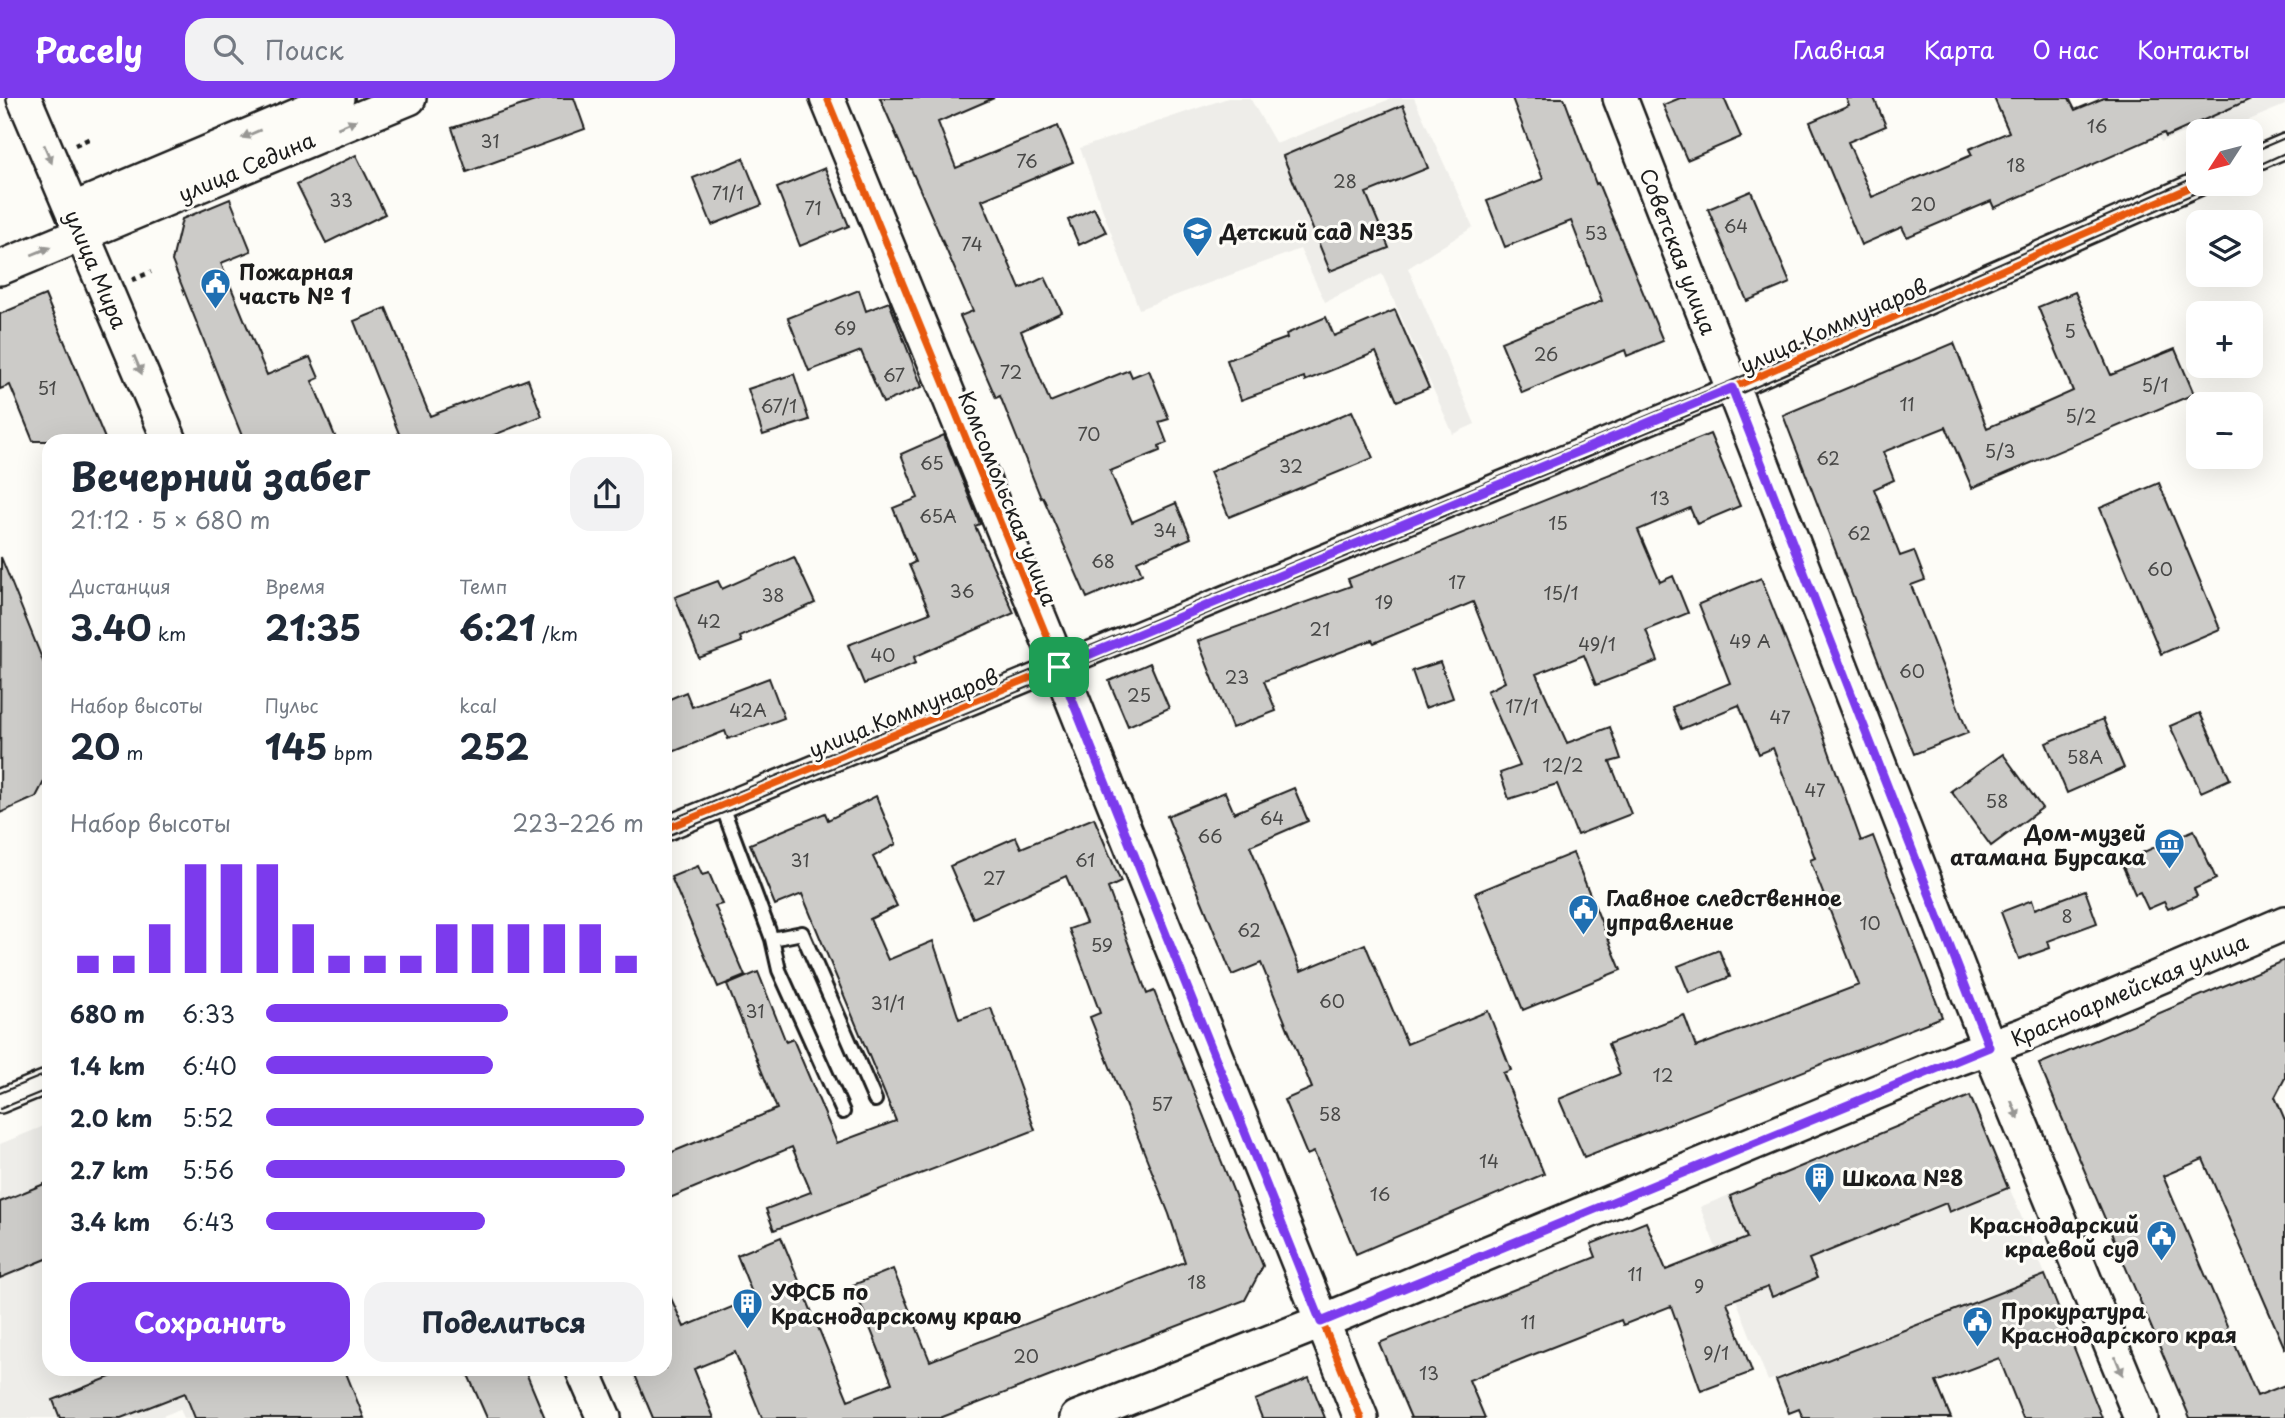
<!DOCTYPE html>
<html lang="ru">
<meta charset="utf-8">
<style>
:root{--surface:#fff;--page:#f2f2f3;--text:#1f2937;--muted:#747a83;--accent:#7c3aed}
body{margin:0;font-family:"Playpen Sans",sans-serif;background:var(--page);color:var(--text);height:100vh;display:flex;flex-direction:column;font-size:26px;white-space:nowrap}
*{box-sizing:border-box;margin:0}
p{font-size:23px;color:var(--muted)}
.icon{flex:none;width:38px;height:38px;fill:none;stroke:currentColor;stroke-width:2;stroke-linecap:round;stroke-linejoin:round}
.map{position:relative;flex:1;overflow:hidden}
.side{position:absolute;left:42px;top:336px;width:630px;height:942px;display:flex;flex-direction:column;background:var(--surface);border-radius:21px;box-shadow:0 7px 28px #0002}
.side>*{flex:none}
.needle{width:46px;rotate:234deg}
.controls{position:absolute;left:2186px;top:21px;display:grid;gap:14px}
.controls a{display:grid;place-items:center;width:77px;height:77px;border-radius:14px;background:var(--surface);box-shadow:0 7px 28px #0002;font-size:35px}
.pin{position:absolute;display:grid;place-items:center;width:60px;height:60px;color:#fff;margin:-30px;border-radius:14px;box-shadow:0 4px 10px #0006}
.round{display:grid;place-items:center;flex:none;width:74px;height:74px;border-radius:21px;background:var(--page)}
.overview{display:flex;align-items:center;justify-content:space-between;height:119px;padding:0 28px}
h1{font-size:38px;font-weight:700;line-height:52px}
.figures{display:grid;grid-template-columns:repeat(3,1fr);gap:10px;height:119px;padding:7px 28px}
.figures div{display:grid;align-content:center}
.figures b{font-size:35px;font-weight:700}
.figures small{font-size:19px;font-weight:400}
.figures p{font-size:19px}
.chart{height:196px;padding:14px 28px}
.chart p{display:flex;justify-content:space-between}
.chart svg{width:100%;height:126px;margin-top:7px;stroke:var(--accent);stroke-width:6}
.action{display:flex;gap:14px;margin-top:auto;padding:14px 28px}
.action a{flex:1;height:80px;border-radius:21px;background:var(--accent);color:#fff;font-size:28px;font-weight:700;line-height:80px;text-align:center}
.action a+a{background:var(--page);color:var(--text)}
ul{padding:0 28px;list-style:none;font-size:23px}
li{display:grid;grid-template-columns:112px 84px 1fr;align-items:center;height:52px}
li i{height:18px;border-radius:9px;background:var(--accent)}
header{display:flex;align-items:center;gap:42px;box-sizing:border-box;height:98px;padding:0 35px;background:var(--accent);color:#fff}
header strong{font-size:33px}
nav{display:flex;gap:38px;margin-inline-start:auto;font-size:24px}
.search{width:490px;height:63px;background:var(--page);display:flex;align-items:center;gap:18px;box-sizing:border-box;padding:0 24px;border-radius:21px;color:var(--muted);font-size:26px}
.map>svg:first-child{display:block}
.built{fill:#eeede9}
.building{fill:#cccbc8;stroke:#1c1c1c;stroke-width:2}
.lines{fill:none;stroke-linecap:round;stroke-linejoin:round}
.lane-casing{stroke:#1c1c1c;stroke-width:18}
.street-casing{stroke:#1c1c1c;stroke-width:28}
.secondary-casing{stroke:#1c1c1c;stroke-width:38}
.path{stroke:#1c1c1c;stroke-width:4.5;stroke-dasharray:5 5;stroke-linecap:butt}
.lane{stroke:#fdfcf7;stroke-width:12}
.street{stroke:#fdfcf7;stroke-width:23}
.secondary{stroke:#fdfcf7;stroke-width:33}
.tram{stroke:#1c1c1c;stroke-width:2}
.cycleway-casing{stroke:#fdfcf7;stroke-width:11}
.cycleway{stroke:#e8590c;stroke-width:7}
.oneway{fill:#989794}
.route-casing{stroke:#fff;stroke-width:14}
.route{stroke:#7c3aed;stroke-width:9}
.labels{text-anchor:middle;dominant-baseline:central;stroke-width:6;stroke-linejoin:round;paint-order:stroke}
.number-label{font-size:18px;fill:#484847}
.street-label{font-size:21px;fill:#1c1c1c;stroke:#fdfcf7}
.poi-label{font-size:21px;font-weight:bold;fill:#1c1c1c;stroke:#fdfcf7;text-anchor:start}
</style>
<header>
<strong>Pacely</strong>
<div class="search"><svg class="icon" aria-label="search" viewBox="0 0 24 24"><circle cx="10" cy="10" r="6"/><path d="M15 15l6 6"/></svg>Поиск</div>
<nav><a>Главная</a><a>Карта</a><a>О нас</a><a>Контакты</a></nav>
</header>
<div class="map">
<svg width="2285" height="1320" viewBox="0 0 2285 1320">
<rect width="100%" height="100%" fill="#fdfcf7"/>
<filter id="ink" filterUnits="userSpaceOnUse"><feTurbulence type="fractalNoise" baseFrequency=".0143" numOctaves="2"/><feDisplacementMap in="SourceGraphic" scale="14" xChannelSelector="R" yChannelSelector="G"/><feConvolveMatrix kernelMatrix="1 2 1 2 8 2 1 2 1" color-interpolation-filters="sRGB"/></filter>
<g filter="url(#ink)">
<path class="built" d="M1228,0H1250L1276,46L1393,0H1414L1473,129L1408,170L1475,326L1453,336L1382,176L1325,204L1300,151L1139,211L1080,50Z
M2143,0H2285V7L2223,33H2209L2206,26L2161,44Z
M1971,997L2045,1176L1768,1283L1700,1109Z
M49,1026V1270L342,1271L214,1320H184L180,1311L158,1320H0V1046Z"/>
<path class="building" d="M544,0H574L585,31L467,74L452,30Z
M880,0H994L938,24L956,70L1058,28L1073,64L982,102L1020,191L1045,179L1062,214L1021,233L1050,304L1129,272L1132,279L1149,272L1169,321L1159,324L1167,345L1159,348L1160,353L1110,373L1132,424L1176,405L1191,440L1137,463L1142,476L1087,500L1043,399L1041,400L1000,298L996,300L960,218L973,213Z
M1512,0H1564L1596,86L1598,85L1663,243L1627,258L1625,252L1522,295L1501,244L1602,203L1571,123L1505,149L1487,103L1543,81Z
M1680,0H1724L1741,39L1687,62L1663,7Z
M1846,0H1874L1886,28L1848,44L1872,99L1972,57L1969,51L2009,34L1994,0H2069L2075,12L2104,0H2253L2166,39L2164,35L1994,110L1991,103L1907,139L1902,129L1861,147L1810,24L1849,7Z
M1403,7L1428,70L1366,95L1389,150L1330,173L1283,58Z
M356,57L385,116L326,145L297,86Z
M743,60L762,107L712,127L693,80Z
M825,70L849,128L800,148L777,90Z
M1751,93L1790,185L1747,203L1708,111Z
M230,101L251,153L221,165L267,277L310,259L319,280L312,283L337,343H244L172,163L182,121Z
M1094,110L1106,134L1079,147L1068,122Z
M859,192L866,213L889,204L922,289L883,305L861,253L809,273L788,220Z
M2075,194L2111,277L2175,251L2194,296L1972,390L1946,329L1883,354L1894,382L1874,391L1900,458L1914,453L1925,482L1911,487L1968,635L1914,656L1783,317L1954,245L1987,330L2039,308L2073,293L2038,209Z
M45,197L106,343H33L10,287L0,291V216Z
M386,210L430,318L528,281L542,318L479,343H402L354,223Z
M1395,212L1429,290L1397,303L1376,254L1305,283L1304,279L1241,302L1227,262L1287,240L1286,236L1326,219L1334,238Z
M794,276L809,322L763,337L748,291Z
M1352,313L1373,360L1229,419L1210,374Z
M1710,336L1740,408L1697,426L1690,410L1638,432L1660,484L1673,478L1688,515L1646,532L1658,563L1596,587L1584,557L1536,576L1567,645L1610,629L1621,661L1610,664L1631,716L1577,737L1557,686L1509,701L1500,675L1520,668L1487,593L1505,584L1473,504L1374,545L1372,542L1264,583L1276,613L1232,630L1198,543L1351,488L1348,481Z
M944,337L980,426L975,428L1014,515L914,559L916,565L864,586L848,547L930,515L909,467L915,464L893,410L918,400L901,356Z
M2159,385L2220,531L2161,556L2100,410Z
M1,459L49,578V674L36,699L0,715Z
M794,459L815,505L740,539L742,544L699,560L675,499L718,483L722,491Z
M1761,480L1821,631L1861,743L1873,738L1942,919L1584,1059L1559,1001L1620,976L1608,946L1684,917L1696,949L1859,887L1810,762L1815,760L1773,650L1759,656L1739,607L1681,631L1672,609L1730,585L1699,506Z
M1440,564L1453,600L1425,610L1412,573Z
M1150,565L1169,610L1128,628L1109,583Z
M769,580L784,620L728,641L725,633L665,657V603L686,594L692,609Z
M2200,615L2230,681L2201,694L2170,628Z
M2103,621L2124,670L2067,695L2046,645Z
M2003,656L2042,710L1991,748L1951,693Z
M1294,690L1308,723L1250,748L1301,873L1365,846L1407,946L1488,913L1511,972L1503,975L1544,1076L1356,1156L1314,1054L1307,1057L1284,1002L1312,990L1261,865L1232,877L1167,718L1225,694L1234,715Z
M876,698L896,746L873,759L897,808L870,821L888,862L933,843L959,921L991,910L1035,1032L774,1132L766,1111L811,1094L792,1049L665,1102V1057L777,1011L727,887L758,874L786,944L793,941L837,1045L896,1023L802,796L775,807L750,746L825,715L828,722Z
M1094,720L1121,784L1108,790L1147,896L1154,893L1263,1168L1245,1202L940,1320H762L735,1254L694,1271L714,1320H653L632,1270H665V1187L684,1229L754,1200L737,1157L781,1139L848,1302L892,1285L853,1187L893,1171L930,1263L1185,1164L1169,1116L1090,919L1100,915L1069,831L1086,825L1066,778L973,820L950,768L1016,739L1021,750Z
M2194,732L2216,781L2194,791L2197,798L2168,811L2164,804L2148,811L2140,794L2135,796L2121,764Z
M1573,755L1621,872L1523,912L1475,795Z
M698,768L702,777L709,775L722,806L715,808L745,878L718,889L671,779Z
M2085,792L2097,825L2048,843L2050,850L2019,861L2001,814L2032,802L2035,811Z
M1719,852L1730,879L1689,895L1678,868Z
M2285,862V980L2275,999L2285,1022V1251L2203,1061L2163,1078L2257,1298L2285,1287V1320H2190L2039,966Z
M1970,998L2008,1090L1949,1114L1946,1105L1809,1161L1817,1180L1772,1199L1768,1189L1727,1204L1752,1274L1701,1293L1671,1208L1623,1227L1621,1222L1469,1282L1485,1320H1411L1379,1245L1596,1159L1591,1146L1646,1124L1666,1172L1747,1140L1730,1098Z
M49,1084V1160L0,1180V1104Z
M2045,1177L2102,1320H2023L1999,1260L1936,1284L1951,1320H1803L1799,1311L1789,1315L1776,1282Z
M132,1270H344L364,1320H195L185,1295L121,1320H60L53,1302Z
M465,1270H524L545,1320H487Z
M1309,1280L1325,1320H1262L1255,1302Z"/>
<g class="lines">
<defs>
<path id="lane" d="M722,708L772,841L779,872L843,1014
M772,841L802,835L875,1002"/>
<path id="street" d="M2250,63L2285,48
M665,731L1732,290L2198,86
M0,1003L49,983"/>
<path id="secondary" d="M24,0L170,343
M827,0L1055,558L1361,1320
M1620,0L1989,949L2141,1320
M72,112L337,0
M0,170L409,0
M582,1270L604,1320
M1077,1320L1321,1224L1959,960L2023,937L2285,825"/>
</defs>
<use href="#lane" class="lane-casing"/>
<use href="#street" class="street-casing"/>
<use href="#secondary" class="secondary-casing"/>
<path class="path" d="M75,47L93,39
M132,182L151,174"/>
<use href="#lane" class="lane"/>
<use href="#street" class="street"/>
<use href="#secondary" class="secondary"/>
<path class="tram" d="M2250,55L2285,40
M2250,71L2285,55
M665,724L1729,284L2198,78
M665,739L1735,298L2216,86
M0,995L49,975
M0,1011L49,991"/>
<defs>
<path id="cycleway" d="M827,0L1055,558L1361,1320
M665,731L1732,290L2198,86"/>
</defs>
<use href="#cycleway" class="cycleway-casing"/>
<use href="#cycleway" class="cycleway"/>
</g>
<defs><path id="oneway-solid" d="M-6-.8H1V-3.2L6.5 0L1 3.2V.8H-6Z" transform="scale(1.75)"/></defs>
<g class="oneway">
<use href="#oneway-solid" transform="translate(347 26) rotate(-23)"/>
<use href="#oneway-solid" transform="translate(251 36) rotate(157)"/>
<use href="#oneway-solid" transform="translate(48 56) rotate(67)"/>
<use href="#oneway-solid" transform="translate(41 153) rotate(-22)"/>
<use href="#oneway-solid" transform="translate(138 267) rotate(67)"/>
<use href="#oneway-solid" transform="translate(2015 1012) rotate(68)"/>
<use href="#oneway-solid" transform="translate(2119 1268) rotate(68)"/>
</g>
</g>
<g class="lines" filter="url(#ink)">
<defs>
<path id="route" d="M1732,290L1989,949L1321,1224L1059,569Z"/>
</defs>
<use href="#route" class="route-casing"/>
<use href="#route" class="route"/>
</g>
<defs>
<symbol id="school-pin" viewBox="-11 -11 22 30"><path d="M0 17L-7.5 6A9.5 9.5 0 1 1 7.5 6Z" fill="#1f6fb2" stroke="#fdfcf7"/><path d="M0-5L7-2L0 1L-7-2ZM-4 1L0 2.5L4 1V4Q0 6-4 4Z" fill="#fff"/></symbol>
<symbol id="civic-pin" viewBox="-11 -11 22 30"><path d="M0 17L-7.5 6A9.5 9.5 0 1 1 7.5 6Z" fill="#1f6fb2" stroke="#fdfcf7"/><path d="M-.6-6.5H3V-4.5H.6V-3L4-1V1h2V6H-6V1h2V-1L-.6-3ZM-1.2 2.5V6h2.4V2.5Z" fill="#fff"/></symbol>
<symbol id="museum-pin" viewBox="-11 -11 22 30"><path d="M0 17L-7.5 6A9.5 9.5 0 1 1 7.5 6Z" fill="#1f6fb2" stroke="#fdfcf7"/><path d="M0-6L6-3V-2H-6V-3ZM-5-1h2V3h-2ZM-1-1h2V3h-2ZM3-1h2V3H3ZM-6 4H6V6H-6Z" fill="#fff"/></symbol>
<symbol id="building-pin" viewBox="-11 -11 22 30"><path d="M0 17L-7.5 6A9.5 9.5 0 1 1 7.5 6Z" fill="#1f6fb2" stroke="#fdfcf7"/><path d="M-4-6H4V6H1V3H-1V6H-4ZM-2.5-4.3h1.7v1.8h-1.7ZM.8-4.3h1.7v1.8H.8ZM-2.5-1h1.7V.8h-1.7ZM.8-1h1.7V.8H.8Z" fill="#fff"/></symbol>
</defs>
<g fill-rule="evenodd">
<use href="#school-pin" x="1180" y="116" width="35" height="47"/>
<use href="#civic-pin" x="198" y="168" width="35" height="47"/>
<use href="#museum-pin" x="2152" y="728" width="35" height="47"/>
<use href="#civic-pin" x="1566" y="794" width="35" height="47"/>
<use href="#building-pin" x="1802" y="1062" width="35" height="47"/>
<use href="#civic-pin" x="2144" y="1120" width="35" height="47"/>
<use href="#building-pin" x="730" y="1188" width="35" height="47"/>
<use href="#civic-pin" x="1960" y="1206" width="35" height="47"/>
</g>
<g class="labels">
<g class="number-label">
<text x="2097" y="27">16</text>
<text x="490" y="42">31</text>
<text x="1027" y="62">76</text>
<text x="2016" y="66">18</text>
<text x="1345" y="82">28</text>
<text x="728" y="94">71/1</text>
<text x="341" y="101">33</text>
<text x="1923" y="105">20</text>
<text x="813" y="109">71</text>
<text x="1736" y="127">64</text>
<text x="1596" y="134">53</text>
<text x="972" y="145">74</text>
<text x="845" y="229">69</text>
<text x="2070" y="232">5</text>
<text x="1546" y="255">26</text>
<text x="1011" y="273">72</text>
<text x="894" y="276">67</text>
<text x="2155" y="286">5/1</text>
<text x="47" y="289">51</text>
<text x="1907" y="305">11</text>
<text x="779" y="307">67/1</text>
<text x="2081" y="317">5/2</text>
<text x="1089" y="335">70</text>
<text x="2000" y="352">5/3</text>
<text x="1828" y="359">62</text>
<text x="932" y="364">65</text>
<text x="1291" y="367">32</text>
<text x="1660" y="399">13</text>
<text x="938" y="417">65А</text>
<text x="1558" y="424">15</text>
<text x="1165" y="431">34</text>
<text x="1859" y="434">62</text>
<text x="1103" y="462">68</text>
<text x="2160" y="470">60</text>
<text x="1457" y="483">17</text>
<text x="962" y="492">36</text>
<text x="1561" y="494">15/1</text>
<text x="773" y="496">38</text>
<text x="1384" y="503">19</text>
<text x="709" y="522">42</text>
<text x="1320" y="530">21</text>
<text x="1750" y="542">49 А</text>
<text x="1597" y="545">49/1</text>
<text x="883" y="556">40</text>
<text x="1912" y="572">60</text>
<text x="1237" y="578">23</text>
<text x="1139" y="596">25</text>
<text x="1522" y="607">17/1</text>
<text x="748" y="611">42А</text>
<text x="1780" y="618">47</text>
<text x="2085" y="658">58А</text>
<text x="1563" y="666">12/2</text>
<text x="1815" y="691">47</text>
<text x="1997" y="702">58</text>
<text x="1272" y="719">64</text>
<text x="1210" y="737">66</text>
<text x="800" y="761">31</text>
<text x="1085" y="761">61</text>
<text x="994" y="779">27</text>
<text x="2067" y="817">8</text>
<text x="1870" y="824">10</text>
<text x="1249" y="831">62</text>
<text x="1102" y="846">59</text>
<text x="1332" y="902">60</text>
<text x="888" y="904">31/1</text>
<text x="755" y="912">31</text>
<text x="1663" y="976">12</text>
<text x="1162" y="1005">57</text>
<text x="1330" y="1015">58</text>
<text x="1489" y="1062">14</text>
<text x="1380" y="1095">16</text>
<text x="1635" y="1175">11</text>
<text x="1197" y="1183">18</text>
<text x="1699" y="1187">9</text>
<text x="1528" y="1223">11</text>
<text x="1716" y="1254">9/1</text>
<text x="1026" y="1257">20</text>
<text x="1429" y="1274">13</text>
</g>
<g class="street-label">
<text transform="translate(246 68) rotate(-23)">улица Седина</text>
<text transform="translate(1679 153) rotate(69)">Советская улица</text>
<text transform="translate(97 171) rotate(67)">улица Мира</text>
<text transform="translate(1833 227) rotate(-24)">улица Коммунаров</text>
<text transform="translate(1009 400) rotate(68)">Комсомольская улица</text>
<text transform="translate(903 614) rotate(-22)">улица Коммунаров</text>
<text transform="translate(2129 891) rotate(-23)">Красноармейская улица</text>
</g>
<g class="poi-label">
<text x="1220" y="133">Детский сад №35</text>
<text x="239" y="173">Пожарная<tspan x="239" dy="24">часть № 1</tspan></text>
<text x="2146" y="734" text-anchor="end">Дом-музей<tspan x="2146" dy="24">атамана Бурсака</tspan></text>
<text x="1606" y="799">Главное следственное<tspan x="1606" dy="24">управление</tspan></text>
<text x="1842" y="1079">Школа №8</text>
<text x="2139" y="1126" text-anchor="end">Краснодарский<tspan x="2139" dy="24">краевой суд</tspan></text>
<text x="771" y="1193">УФСБ по<tspan x="771" dy="24">Краснодарскому краю</tspan></text>
<text x="2001" y="1212">Прокуратура<tspan x="2001" dy="24">Краснодарского края</tspan></text>
</g>
</g>
</svg>
<div class="controls">
<a><svg class="needle" viewBox="-14 -14 28 28"><path d="M0-13l5 13h-10z" fill="#e53935"/><path d="M0 13l5-13h-10z" fill="#747a83"/></svg></a>
<a><svg class="icon" aria-label="layers" viewBox="0 0 24 24"><path d="M12 4l9 5-9 5-9-5zM3 14l9 5 9-5"/></svg></a>
<a>+</a>
<a>−</a>
</div>
<div class="pin" style="left:1059px;top:569px;background:#1e9e55"><svg class="icon" aria-label="arrive" viewBox="0 0 24 24"><path d="M6 21V4h12l-3 4 3 4H6"/></svg></div>
<section class="side">
<div class="overview"><div><h1>Вечерний забег</h1><p>21:12 · 5 × 680 m</p></div><a class="round"><svg class="icon" aria-label="share" viewBox="0 0 24 24"><path d="M12 15V3M7 8l5-5 5 5M5 13v7h14v-7"/></svg></a></div>
<div class="figures">
<div><p>Дистанция</p><b>3.40<small> km</small></b></div>
<div><p>Время</p><b>21:35</b></div>
<div><p>Темп</p><b>6:21<small> /km</small></b></div>
</div>
<div class="figures">
<div><p>Набор высоты</p><b>20<small> m</small></b></div>
<div><p>Пульс</p><b>145<small> bpm</small></b></div>
<div><p>kcal</p><b>252</b></div>
</div>
<div class="chart"><p><span>Набор высоты</span>223–226 m</p>
<svg viewBox="0 0 160 44" preserveAspectRatio="none"><path d="M5 44V38M15 44V38M25 44V27M35 44V6M45 44V6M55 44V6M65 44V27M75 44V38M85 44V38M95 44V38M105 44V27M115 44V27M125 44V27M135 44V27M145 44V27M155 44V38"/></svg>
</div>
<ul>
<li><b>680 m</b>6:33<i style="width:64%"></i></li>
<li><b>1.4 km</b>6:40<i style="width:60%"></i></li>
<li><b>2.0 km</b>5:52<i style="width:100%"></i></li>
<li><b>2.7 km</b>5:56<i style="width:95%"></i></li>
<li><b>3.4 km</b>6:43<i style="width:58%"></i></li>
</ul>
<div class="action"><a>Сохранить</a><a>Поделиться</a></div>
</section>
</div>
